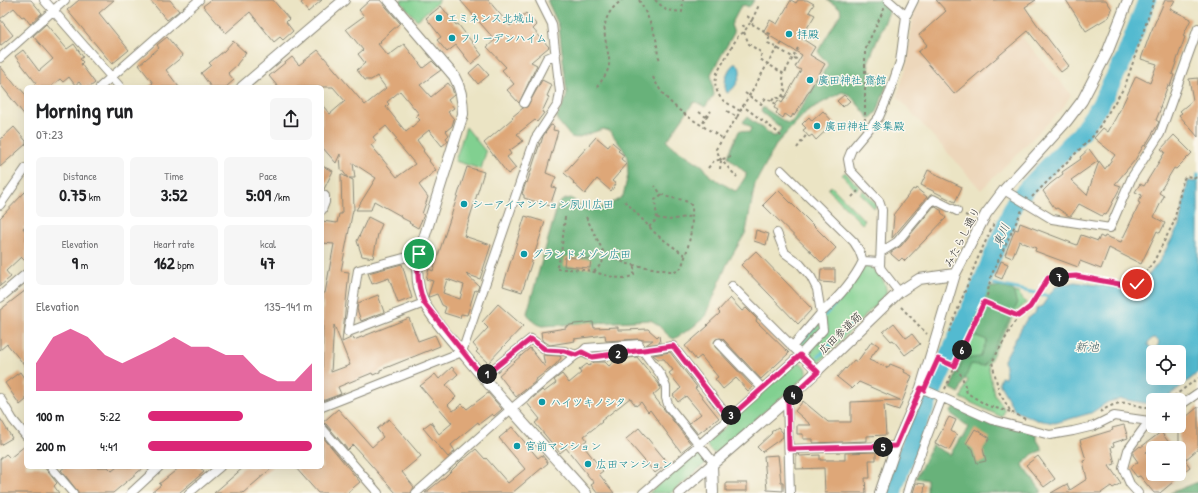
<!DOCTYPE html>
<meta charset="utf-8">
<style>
:root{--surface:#fff;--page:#f6f6f6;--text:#202124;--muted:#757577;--accent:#db2777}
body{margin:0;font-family:"Patrick Hand","Klee One",sans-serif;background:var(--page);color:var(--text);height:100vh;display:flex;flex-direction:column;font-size:15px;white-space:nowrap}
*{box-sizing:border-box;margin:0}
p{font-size:13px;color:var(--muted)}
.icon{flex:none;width:22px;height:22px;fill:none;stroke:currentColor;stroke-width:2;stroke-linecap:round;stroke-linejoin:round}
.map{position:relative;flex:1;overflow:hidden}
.details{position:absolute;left:24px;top:85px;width:300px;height:384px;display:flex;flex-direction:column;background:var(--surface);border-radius:6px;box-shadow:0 4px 16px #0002}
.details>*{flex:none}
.buttons{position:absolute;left:1146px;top:345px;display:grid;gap:8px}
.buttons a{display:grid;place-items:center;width:40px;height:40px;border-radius:6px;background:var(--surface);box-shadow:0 4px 16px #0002;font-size:20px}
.pin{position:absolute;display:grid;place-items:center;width:34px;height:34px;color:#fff;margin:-17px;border:2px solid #fff;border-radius:50%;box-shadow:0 1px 4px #0007}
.km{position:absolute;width:20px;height:20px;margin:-10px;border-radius:50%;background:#222;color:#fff;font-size:11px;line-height:20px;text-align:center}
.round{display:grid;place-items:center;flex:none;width:42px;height:42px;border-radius:6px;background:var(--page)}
.headline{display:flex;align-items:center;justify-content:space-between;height:68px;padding:0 12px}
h1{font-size:22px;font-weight:700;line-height:30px}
.metrics{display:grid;grid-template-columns:repeat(3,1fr);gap:6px;height:68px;padding:4px 12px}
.metrics div{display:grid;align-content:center;border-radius:6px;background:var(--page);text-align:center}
.metrics b{font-size:17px;font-weight:700}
.metrics small{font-size:11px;font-weight:400}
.metrics p{font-size:11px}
.chart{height:112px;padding:8px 12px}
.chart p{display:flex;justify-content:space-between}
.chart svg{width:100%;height:72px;margin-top:4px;fill:var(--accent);opacity:.7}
ul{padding:0 12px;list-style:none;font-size:13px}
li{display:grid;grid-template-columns:64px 48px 1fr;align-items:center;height:30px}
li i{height:10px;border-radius:5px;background:var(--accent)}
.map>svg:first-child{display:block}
.built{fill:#edd7bb}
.green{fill:#81d090;stroke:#567e5e}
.forest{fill:#68b27a;stroke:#4a6e52}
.water{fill:#52bad0;stroke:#3e727e;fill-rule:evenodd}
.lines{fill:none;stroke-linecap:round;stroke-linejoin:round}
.stream{stroke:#52bad0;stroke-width:3}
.river{stroke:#52bad0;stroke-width:18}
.building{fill:#dea778;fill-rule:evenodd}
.minor-casing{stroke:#8b8878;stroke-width:10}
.tertiary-casing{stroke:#8b8878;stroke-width:12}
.path{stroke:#8b8878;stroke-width:2;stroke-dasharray:3 3;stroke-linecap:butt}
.minor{stroke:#fff;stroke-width:8}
.tertiary{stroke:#fff;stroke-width:10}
.route-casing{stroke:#fff;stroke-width:8}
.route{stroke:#db2777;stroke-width:5}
.culture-dot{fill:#0f9aa8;stroke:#fbf7ec;stroke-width:1.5}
.labels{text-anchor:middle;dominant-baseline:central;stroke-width:3;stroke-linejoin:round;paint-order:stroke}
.culture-label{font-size:11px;fill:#0d838f;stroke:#fbf7ec;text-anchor:start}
.street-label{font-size:11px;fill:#2b2b2b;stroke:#fbf7ec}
.water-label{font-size:12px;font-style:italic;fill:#395d65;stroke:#fbf7ec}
</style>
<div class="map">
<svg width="1198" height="493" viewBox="0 0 1198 493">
<rect width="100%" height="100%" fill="#fbf7ec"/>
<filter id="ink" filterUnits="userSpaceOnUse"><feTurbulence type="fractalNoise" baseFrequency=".025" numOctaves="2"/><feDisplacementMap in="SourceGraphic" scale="8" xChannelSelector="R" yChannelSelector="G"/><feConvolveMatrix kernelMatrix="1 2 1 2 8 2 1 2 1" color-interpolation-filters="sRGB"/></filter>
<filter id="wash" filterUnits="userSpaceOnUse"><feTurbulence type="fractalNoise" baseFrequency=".012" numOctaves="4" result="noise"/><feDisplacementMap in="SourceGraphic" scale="16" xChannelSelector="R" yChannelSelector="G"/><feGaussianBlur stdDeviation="0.9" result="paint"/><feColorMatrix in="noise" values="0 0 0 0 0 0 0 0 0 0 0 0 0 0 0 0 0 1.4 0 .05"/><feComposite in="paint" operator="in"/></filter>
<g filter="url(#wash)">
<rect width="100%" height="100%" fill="#ebe4c4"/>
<path class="built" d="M920,0H990L1071,94L1063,108L981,190L897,96L907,65L913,17Z"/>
<path class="green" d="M402,0H440L417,20L400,1Z
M466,127L486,152L481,169L455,161Z
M845,172L859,187L856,190L842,175Z
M831,186L865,221L862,224L828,189Z
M863,190L877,205L874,208L860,193Z
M868,265C877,272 888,282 886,294L819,363H813L799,347L801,341L865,266Z
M993,288L1018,293L1026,303L1014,314L988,364L994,394L1005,410L1002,417L961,398L968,380L955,374Z
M799,362C804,364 807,370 807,375L716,453C711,453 707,448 707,443L796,363Z
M697,451C703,452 707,457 706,463L671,493H649Z"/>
<path class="forest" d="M547,0H754L751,5L748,7L745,5L741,6L731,25L734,33L711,74L714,95L705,107L696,102L693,103L667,141L669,144L703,166L710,176L735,191L737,190L746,176V173L729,158L728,156L739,131L741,130L749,133L751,128L743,122L747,117L773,136H776L781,129L780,127L761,112L762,108H764L787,123L792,122L828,65C826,59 820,57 818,51L841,13L840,8L827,0H883L890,9L868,63L870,71L888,81L877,112L871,118H869L850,95L842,92L807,111L777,143L755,184L746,232L727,264L706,316L693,327L674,339C664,334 660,324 650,320L542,326C534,324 531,320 527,313L558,204L563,200L571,198L586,210C600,210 612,204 623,196L628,175L627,157L623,149L610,131L603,129L576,138L571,137L557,120V116L565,101L567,94L559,26Z
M986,287H1000L1013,290L1017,305L984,366L971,364L959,393L950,388L964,359L980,357L987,340L968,333Z
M955,406L1036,434V438L1043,450L1033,454L1023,464L1024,467L1041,490V493H927V480L916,478L932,445L950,455L960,438L964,437L969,427L950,413Z
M1198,482V493H1170Z"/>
<path class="water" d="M734,64H737C745,72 736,89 727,93C722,85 727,69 734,64Z
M1188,181L1198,182V373L1166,398L1159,400H1153V403L1150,404L1121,399L1108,402L1091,413L1055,423L1037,420L1015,411L999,383L1001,377L1005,378L1006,374L1004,360L1026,320L1035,313L1037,308L1042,306L1055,287L1075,282L1133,290L1138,289L1159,262L1179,226ZM1153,338H1155L1159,342L1158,345L1156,348H1151L1148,345V342ZM1153,352H1179V378H1153Z"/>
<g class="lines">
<path class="stream" d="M1197,182L1198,174
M994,284L1049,296
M825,315L841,298
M802,341L816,325
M819,356L852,323"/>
<path class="river" d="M893,493L894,487L914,433L982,282L1014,204L1028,187L1080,134L1100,105L1125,57L1147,0"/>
</g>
<g id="blocks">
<path class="building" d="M4,0H31L42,13L30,24L24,16L22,17L14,8L0,19V4Z
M79,0H114L99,13L129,50L112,64L67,10Z
M150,0H170L179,11L167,20Z
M211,0H273L289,19L286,22L293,31L283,40L280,37L274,42L250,12L226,33L203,6Z
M305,0H322L308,12L301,3Z
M370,0H380L400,23L380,41L381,42L378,44L388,56L404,44L423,68L432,61L441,70L420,85L431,97L448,83L452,88L454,95L448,100L454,108L448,112L454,119L452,126L446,131L449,135L446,138L448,141L442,146L429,130L417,140L424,150L423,151L430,160L429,161L436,170L419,185L428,197L422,214L424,215L418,228L409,223L410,222L400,217L401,216L374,201L371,210H356L376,178L353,163L355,178H349L353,180L354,210H353L341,271L349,272L342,342L353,337L354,340L409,318L418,341L435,335L440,346L388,367L380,370V372L373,375L372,373L338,387L341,394L322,401L323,293H325L334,244L322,243V221L337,223L339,214H342L341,174L348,178L341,169L340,154L336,163L322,147V105L330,114L345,101L333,87H278L269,76L292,57L299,65L318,50L365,105L386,88L377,76L371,80H365L357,70L365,63L358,54L363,50L346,29L364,16L359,10ZM400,91L419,114L416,116L420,120L406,132L386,107L389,104L387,102ZM386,126L397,139L395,140L415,164L397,177L371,145L376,141L373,137ZM334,325L350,365L331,372Z
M460,0H488L510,26L526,13L537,25L533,29L549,47L531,62L537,65L519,103L507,90L514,84L502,70L506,67L487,47L495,40Z
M791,0L796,3L798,0H807L814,4L809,12L815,15L801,38L815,47L810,55L825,64L794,116L793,114L791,118L785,114L783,118L776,113L778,110L774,108L778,100L782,103L801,70L795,67L802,55L763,32L770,20L777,24Z
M936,0H1036L1025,7L1036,23L1069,66L1061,72L1028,31L954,94L918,52L927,45L919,35L946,11Z
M1066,0H1106L1112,9L1109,17L1086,31Z
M1165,0H1175L1170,9L1191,19L1183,36L1185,37L1172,74L1174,75L1170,86L1168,85L1160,107L1161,108L1156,120L1159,122L1158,124L1145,146L1144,145L1135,160L1115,184L1121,186L1106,215L1103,214L1102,216L1079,204L1071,216H1069L1057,208L1055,209L1043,191L1050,184L1063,174L1062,172L1081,159L1080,157L1089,149L1098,161L1071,180L1087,195L1099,161L1105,169L1115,155L1094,138L1103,128L1108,132L1121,108L1136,76L1150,83L1157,64L1141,59L1150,34Z
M441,6L456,25L458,24L482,55L471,64L456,45L447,52L437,40L441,37L426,18Z
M0,19L13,35L0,46Z
M46,24L67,49L74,44L83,57L80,59L83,62L81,64L95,83L90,87H83L79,82L75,85L69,77L63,82L60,79L50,87H30L36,83L15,56L23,50L39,71L53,59L33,36Z
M167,37L183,56L166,70L179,87H148L153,83L139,65L159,48L157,45Z
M233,41L246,53L237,64V65L228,73L234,80L226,87H211L201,73L211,65L209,63L224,51Z
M479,64L489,75L478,84L469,73Z
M0,66L16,86L17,85L26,95V117L0,84Z
M1198,78V137L1179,115L1182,113L1180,111L1193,100L1189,79Z
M542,80L552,85L547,96L549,97L542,112L544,113L537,122L535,120L517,134L523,141L509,151L511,154L507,157L516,168L508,174L484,143L513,118L512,117L523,108L527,107Z
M844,95L850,101L843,107L837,101Z
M823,111L834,123L816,140L812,135L809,137L803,130L806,128L802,124L809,117L812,121Z
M551,125L554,126L553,130L558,131L546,173L556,177L552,187L556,188L550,206L524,198V195L522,194L526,182L527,183L540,143H541L543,136Z
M14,127L26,141V144L0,167V140Z
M1174,135L1192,153L1176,169L1174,168L1159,193L1164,196L1154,217L1165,223L1160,233L1157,231L1141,264L1109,248L1101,269L1080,261L1078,267L1035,251L1036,248L1019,241L1012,258L1005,255L1015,229L1018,230L1020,223L1077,245L1081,235L1098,241L1100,236L1104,238L1105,236L1121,242L1140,203L1138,202L1142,195L1135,192L1140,184L1144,186L1165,152L1161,149Z
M596,137L608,147L612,142L620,149L618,151L624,155L621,159L627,164L612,181L616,184L611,191L597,179L585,194L573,183L574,182L564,173Z
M322,166L333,171L324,189H322Z
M467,167L484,172L464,236L491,245L480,279L466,274L479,286L477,291L475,290L467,315L461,314L460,318L444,313L446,307L442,305L437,294L429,297L428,296L433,281L426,279L429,269L433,271ZM447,279L464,285L460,299L443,293Z
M928,170L938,175V176L962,187L955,202L921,185Z
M916,188L927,197L892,238L894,216L893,215L913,189L915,190Z
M778,190L836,248L822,263L763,205Z
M26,191V225L23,228L26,232V262L21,257L6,271L11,277L0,286V218Z
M934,206L942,211L941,212L946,218L905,261L902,258L899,261L891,254V252L901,246Z
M525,216L545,222L522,292L503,286Z
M368,217L382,224L378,234L373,258L362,256L357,241Z
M756,230L769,234L766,245L754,241Z
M756,251L812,309L798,324L741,265Z
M565,257L591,259L590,268L564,266Z
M1001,261L1008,264L1002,279L995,276Z
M402,264L412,298L398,303L389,278L372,284L368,273Z
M821,269H835V283L820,282Z
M26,290V367L7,344L0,350V310Z
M378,295L384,312L361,321L357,309L358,303Z
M730,298L742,311L746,308L757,319L756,321L789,353L761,379L723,339L720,338L716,339L714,342L715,347L753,387L748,391L736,378L723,389L715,379L718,377L701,356L696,360L685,346L708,326L707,325L720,313L718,311Z
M498,304L523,326L488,363L476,352L478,350L473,344L488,328L482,322Z
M593,322L594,328L618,327V330H625L648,329L657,337L659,335L660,343L646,345L653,340H643L639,339L606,341L605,335L574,339L575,341L550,345L542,340L541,332L566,328V326L575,324Z
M894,323L906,338L912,334L920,344L905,355L893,340L891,341L883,332Z
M872,341L879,346L869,360L888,368L890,364L905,370L904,372L912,376L899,410L884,405L886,435L867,436V441L813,443V439H803V434H797V425H811L795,411L803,401L828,422H851V402L900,400L859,382L852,389L837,377L845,368L846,369L854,360L857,362Z
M530,348L545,367L543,355L560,356L561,358L555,365L535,380V382L516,397L499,375Z
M670,352L697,387L695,388L719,418L698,434L689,423L701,414L686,396L678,402L673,395L681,388L669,373L673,370L664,359H658L653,355Z
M637,357L659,384L660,389L653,395L691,444L681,452L650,410L648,412L641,402L636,406L630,398L601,421L602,422L584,436L587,440L582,444L603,471L599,474L614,493H597L591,485L594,483L566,448L560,453L535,423L540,419L527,403L542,390L544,392L556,383L554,380L562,374L569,383L581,373L579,370L587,364L589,366L594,362H605L609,366L616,360L622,359L624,362L629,358Z
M452,367L458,374L446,385L456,397L448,405L453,411L462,404L467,409L488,393L502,409L494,416L492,414L479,424L478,422L466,432L451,445L455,451L448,457L423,428L431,422L439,434L452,423L420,386L435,374L439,379Z
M20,372L26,381V400L20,405L5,383Z
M1198,407V449L1185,460L1190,467L1172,481L1173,482L1160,493H1154L1140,476L1137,477L1130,468L1138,462L1133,455V452L1140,446L1141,447L1161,432L1173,448H1163L1159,443L1146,452L1153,460V474H1179V411H1181L1186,417Z
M338,409L372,447L383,437L377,429L389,419L421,456L402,472L414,487L411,493H396L353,445L348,450L326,424L322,423Z
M949,417L956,420L951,431L957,435L949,450L935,443Z
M0,418L12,438L0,445Z
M1124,425L1128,438L1113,443L1114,446L1111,447L1115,464L1109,466L1121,483L1113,488L1111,486L1101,493H1051L1067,484L1070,490L1087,479L1083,461L1086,460L1080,440L1113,430L1112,428Z
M512,427L538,458L542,455L548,463L512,493H425L445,477L462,460H463L476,449L485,459L486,458L508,483L525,469L499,438Z
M778,427L783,433V437L762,452L757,447L772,433L771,432Z
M639,428L668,463L655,473L626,439Z
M975,429L990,438L983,449L986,461L977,463L973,449L966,444Z
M322,436L360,482L347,493H318L295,467H322Z
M26,445V467H44L57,483L54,486L59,493H0V459L6,454L10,458Z
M876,452V460H869L870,478H865L866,493H825L824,468L796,469V454H798L800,456L820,455V460H845V453Z
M778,455L781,482H783V491L767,490L764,456Z
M1038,456L1055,479L1044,487L1026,465Z
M65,467H108L112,471L117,467H144L113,493H79L61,470Z
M180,467H200L204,472L179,493H151L161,485L159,484Z
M244,467H273L243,493H214Z
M726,483H747V491H726Z
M916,483L925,484L924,493H913Z"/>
</g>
</g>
<g filter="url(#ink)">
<use href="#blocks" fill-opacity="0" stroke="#8b8878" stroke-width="1"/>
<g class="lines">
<defs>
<path id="minor" d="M44,0L120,87
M888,0L906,16
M0,58L65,0
M100,87L199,0
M524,103L547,58L556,54
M781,170L854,242L859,250L863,261L880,262
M1004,190L1052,219L1110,228L1132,177L1160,134L1198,28
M322,194L325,196V202L322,210
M0,205L26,168
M777,233L785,253L800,264L811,277L817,289L821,313L792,347
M881,252L897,242L933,199L957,211
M419,254L358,270L348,332L424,303
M732,286L818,372
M899,292L881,269L880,266L882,210L879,201L850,170L848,159L852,149L879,117L889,94L900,62L906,16L914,0
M719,343L762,388
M582,352L586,348L639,344
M576,355L582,352L592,357H598L643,351
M921,388L992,420L1050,435L1073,431L1094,426L1114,416L1149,421L1153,420
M0,398L13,420L26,436
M787,400L790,493
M1179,406L1198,393
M322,407L462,352L535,139L558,104L560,92L552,24L540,0
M322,428L378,493
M789,449L896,446
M714,463L669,407L666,398V387L661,375L643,351L673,346L729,418
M51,467L73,493
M131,493L159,467
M189,493L220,467
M416,493L511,409L576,355L564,351L546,350L531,339L483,377
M643,493L699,445L800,355L823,330L821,313C838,298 853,282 863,261
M907,493L911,479L942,397
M1138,493L1130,484L1123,468L1128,450L1149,421"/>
<path id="tertiary" d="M389,0L454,76C461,88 463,100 463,114L419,254C416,271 416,288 425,304C433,320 453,342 466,357C504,403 546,448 586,493
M242,87L344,0
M0,297L26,275
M712,465L713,493
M679,493L787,400L899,292L919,279L955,274
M880,493L896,446L921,388L955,274L986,214L1004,190L1066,122L1082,101L1107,53L1128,0"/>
</defs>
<use href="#minor" class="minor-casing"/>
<use href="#tertiary" class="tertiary-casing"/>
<path class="path" d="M639,0C646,12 652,26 656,39C658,46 656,55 661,61
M655,0L666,10L682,12L683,0
M747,16L752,20L750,23L770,34L768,43L798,60
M752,20L759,5
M742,25L747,28
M744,32L749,44L762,53L760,59L784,74L799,46
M782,43L774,53L743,106L776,131L783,138
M653,77C667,108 694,120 722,138
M597,87C602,80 608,73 609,65C610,58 607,51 606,43C602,24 606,12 622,0
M745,93L761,104L766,98L776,104
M782,96L788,98
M772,101L774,98H781L785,91L783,79L784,74
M727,111L737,117L743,106
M740,111L721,99L717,91L715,83L717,73L738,36L744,32L750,23
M699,112L706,117L702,125
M706,117L711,111
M737,117L716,149L721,160L737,177
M865,121V52L867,45L885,7
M797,148L807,134
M708,168L714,161L731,157
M720,169L721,161
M852,197L858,191
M1032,197L1094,135L1125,86L1154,0
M625,201L657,235L686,256
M965,215L970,217
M565,217L561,255L556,269C566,269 576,269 585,270C600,272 619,283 634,275V265
M586,217L605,255L628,264L675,272L681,268C689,248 693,228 692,206C685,197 670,200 661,194C659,192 657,188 655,186
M657,218L669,220L692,216
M649,227L657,219L655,200L662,194
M594,272L602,263L605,255
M984,302L1018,316
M901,307L927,334
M949,332L977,260L995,221
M940,360C960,369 961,371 967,393L988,406L1011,412
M945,389L987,296L991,276L1022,210
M1169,400L1198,378
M1100,412C1106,408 1113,404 1121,403C1131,401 1142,410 1153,406
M1025,419L1011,412L999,392L992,362L1018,316L1030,307L1048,278L1076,276L1130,286L1137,284L1154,261L1174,222L1183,180L1186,176L1198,178"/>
<use href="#minor" class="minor"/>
<use href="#tertiary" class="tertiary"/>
</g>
</g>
<g class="lines" filter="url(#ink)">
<defs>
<path id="route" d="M419,254C416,272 418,287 424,303L483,377L531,339L546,350L564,351L576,355L582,352L592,357L673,346L729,418L800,355L818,372L788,400L789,449L896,446L921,388L924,390L938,359L954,366L984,302L1018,316L1030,307L1048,278L1076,276L1130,286L1137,284"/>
</defs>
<use href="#route" class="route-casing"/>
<use href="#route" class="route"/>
</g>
<g class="culture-dot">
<circle cx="439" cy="18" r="4"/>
<circle cx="789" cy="34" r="4"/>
<circle cx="452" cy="38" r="4"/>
<circle cx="810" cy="80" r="4"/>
<circle cx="817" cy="126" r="4"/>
<circle cx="464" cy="204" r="4"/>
<circle cx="524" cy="254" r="4"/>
<circle cx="542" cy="402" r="4"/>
<circle cx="517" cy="446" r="4"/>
<circle cx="588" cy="464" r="4"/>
</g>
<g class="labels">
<g class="culture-label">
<text x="447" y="18">エミネンス北城山</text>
<text x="797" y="34">拝殿</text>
<text x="460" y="38">フリーデンハイム</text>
<text x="818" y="80">廣田神社 齋館</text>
<text x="825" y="126">廣田神社 参集殿</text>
<text x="472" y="204">シーアイマンション夙川広田</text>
<text x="532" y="254">グランドメゾン広田</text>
<text x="550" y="402">ハイツキノシタ</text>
<text x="525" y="446">宮前マンション</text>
<text x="596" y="464">広田マンション</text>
</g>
<g class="street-label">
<text transform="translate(962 237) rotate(-63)">みたらし通り</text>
<text transform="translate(840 333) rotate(-44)">広田参道筋</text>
</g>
<g class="water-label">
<text transform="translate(1001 235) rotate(-66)">東川</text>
<text x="1087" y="346">新池</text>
</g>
</g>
</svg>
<div class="buttons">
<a><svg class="icon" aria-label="locate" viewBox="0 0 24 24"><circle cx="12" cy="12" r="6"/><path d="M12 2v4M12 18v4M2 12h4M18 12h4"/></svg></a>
<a>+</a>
<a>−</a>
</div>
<div class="pin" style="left:419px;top:254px;background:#1e9e55"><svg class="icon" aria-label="arrive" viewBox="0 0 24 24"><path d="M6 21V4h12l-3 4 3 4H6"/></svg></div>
<div class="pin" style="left:1137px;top:284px;background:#d93025"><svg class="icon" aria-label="check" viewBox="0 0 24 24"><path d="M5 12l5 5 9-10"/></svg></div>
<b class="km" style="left:487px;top:374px">1</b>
<b class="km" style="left:618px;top:354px">2</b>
<b class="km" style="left:731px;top:415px">3</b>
<b class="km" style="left:793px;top:395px">4</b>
<b class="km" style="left:883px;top:447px">5</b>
<b class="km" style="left:962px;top:350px">6</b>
<b class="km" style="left:1059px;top:277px">7</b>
<section class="details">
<div class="headline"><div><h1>Morning run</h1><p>07:23</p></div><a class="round"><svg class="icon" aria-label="share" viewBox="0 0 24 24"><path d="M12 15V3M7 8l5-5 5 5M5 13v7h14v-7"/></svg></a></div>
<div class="metrics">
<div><p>Distance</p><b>0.75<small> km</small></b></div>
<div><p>Time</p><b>3:52</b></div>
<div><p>Pace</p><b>5:09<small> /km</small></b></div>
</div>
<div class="metrics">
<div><p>Elevation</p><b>9<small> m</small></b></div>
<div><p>Heart rate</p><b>162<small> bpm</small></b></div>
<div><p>kcal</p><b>47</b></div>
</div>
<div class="chart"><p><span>Elevation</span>135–141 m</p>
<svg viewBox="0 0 160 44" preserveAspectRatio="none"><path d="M0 44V27L10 11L20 6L30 11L40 22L50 27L60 22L70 17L80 11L90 17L100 17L110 22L120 22L130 33L140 38L150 38L160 27V44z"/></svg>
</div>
<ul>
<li><b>100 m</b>5:22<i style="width:58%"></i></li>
<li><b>200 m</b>4:41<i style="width:100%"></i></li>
</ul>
</section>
</div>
